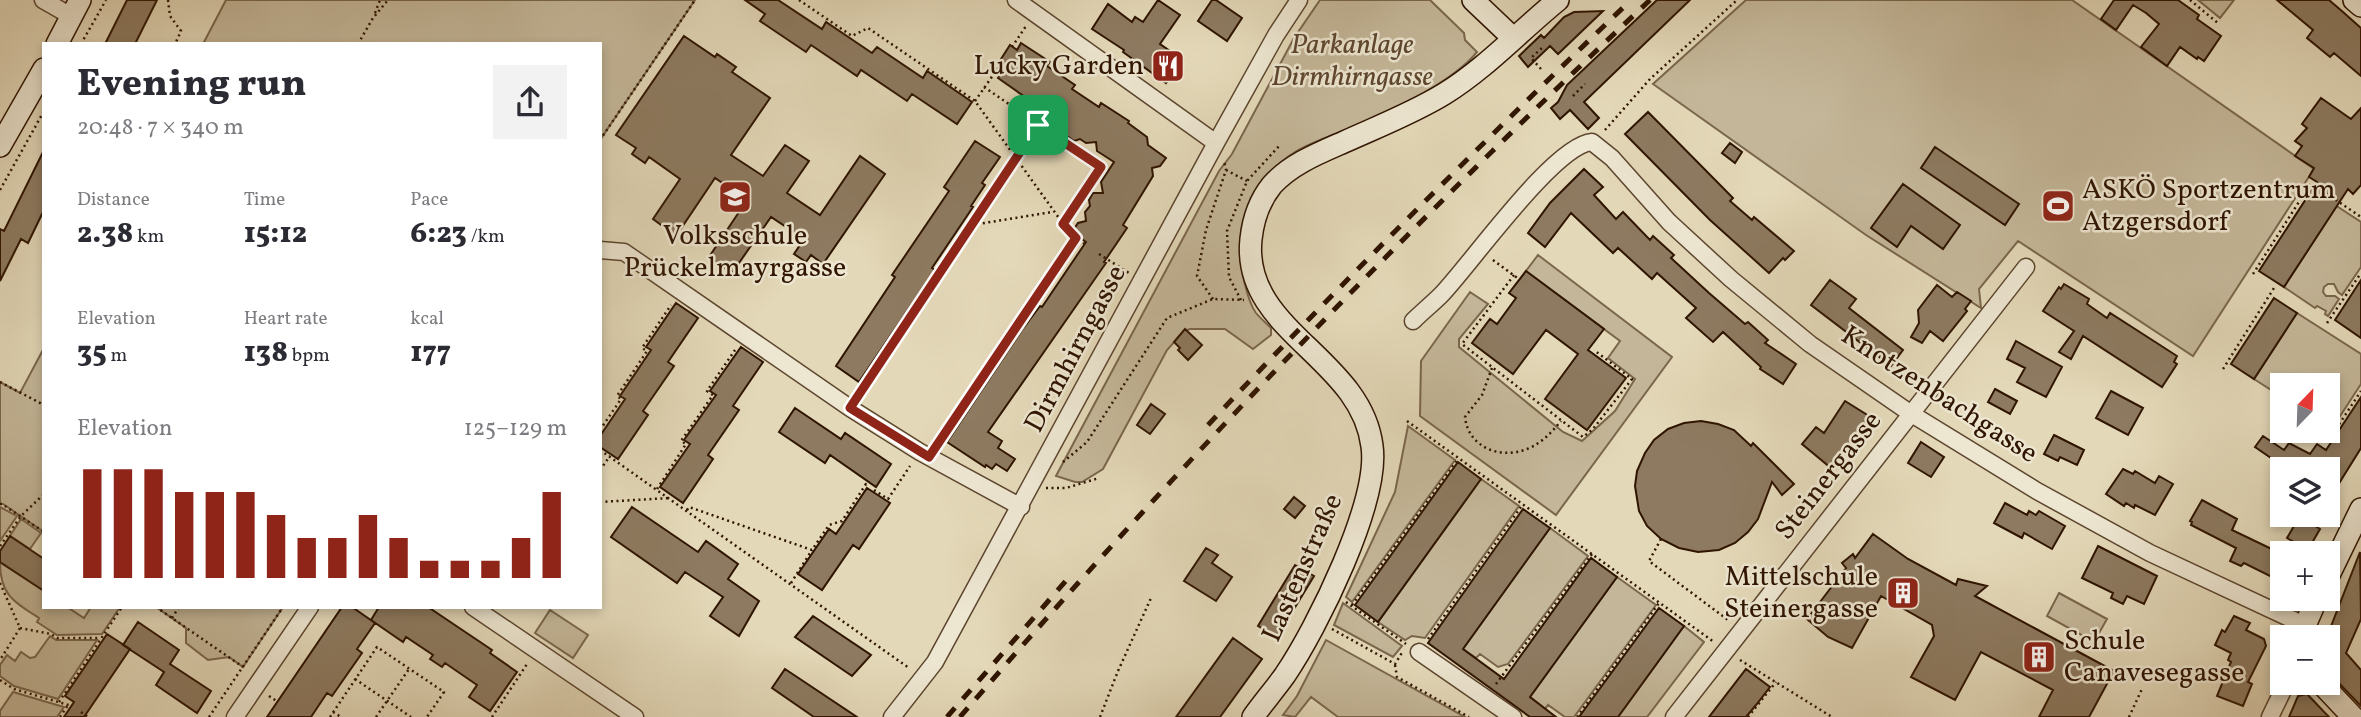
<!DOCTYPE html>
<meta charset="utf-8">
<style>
:root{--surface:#fff;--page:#f2f2f3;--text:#2b2b33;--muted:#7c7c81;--accent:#8f2418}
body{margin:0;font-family:Vollkorn,serif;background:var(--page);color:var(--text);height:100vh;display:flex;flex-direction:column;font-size:26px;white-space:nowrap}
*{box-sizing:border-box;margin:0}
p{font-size:23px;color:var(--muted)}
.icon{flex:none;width:38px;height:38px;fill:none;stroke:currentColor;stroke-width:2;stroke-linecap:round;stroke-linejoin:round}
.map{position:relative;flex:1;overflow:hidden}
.panel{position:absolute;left:42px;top:42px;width:560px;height:567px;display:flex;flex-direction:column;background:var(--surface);border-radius:0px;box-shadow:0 4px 10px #0003}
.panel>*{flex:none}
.needle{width:46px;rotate:23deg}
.controls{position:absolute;left:2270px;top:373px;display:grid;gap:14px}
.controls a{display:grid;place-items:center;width:70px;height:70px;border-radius:0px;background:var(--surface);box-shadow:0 4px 10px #0003;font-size:35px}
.pin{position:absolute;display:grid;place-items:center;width:60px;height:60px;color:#fff;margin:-30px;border-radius:14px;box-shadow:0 4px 10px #0006}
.round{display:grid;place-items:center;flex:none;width:74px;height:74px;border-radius:0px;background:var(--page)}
.summary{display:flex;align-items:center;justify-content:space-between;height:119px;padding:0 35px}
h1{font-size:38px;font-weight:800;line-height:52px}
.metrics{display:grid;grid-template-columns:repeat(3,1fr);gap:10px;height:119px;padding:7px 35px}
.metrics div{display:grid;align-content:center}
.metrics b{font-size:30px;font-weight:800}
.metrics small{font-size:19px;font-weight:400}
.metrics p{font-size:19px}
.chart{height:196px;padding:14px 35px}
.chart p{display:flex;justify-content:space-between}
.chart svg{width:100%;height:126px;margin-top:7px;stroke:var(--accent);stroke-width:6}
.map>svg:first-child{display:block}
.green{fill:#c4b799;stroke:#7a664c;stroke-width:2}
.building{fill:#8d7a60;stroke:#2f1400;stroke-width:2}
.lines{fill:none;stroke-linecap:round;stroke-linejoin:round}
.street-casing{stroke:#5c452e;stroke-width:19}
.secondary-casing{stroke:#2f1400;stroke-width:24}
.path{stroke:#2f1400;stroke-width:2.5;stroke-dasharray:2 3.5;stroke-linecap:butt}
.street{stroke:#ede6d1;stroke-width:16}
.secondary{stroke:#ede6d1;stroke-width:21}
.rail{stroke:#2f1400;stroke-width:5;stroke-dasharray:12 12;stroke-linecap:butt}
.route-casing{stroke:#fff;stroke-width:14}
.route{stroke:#8f2418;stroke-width:9}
.labels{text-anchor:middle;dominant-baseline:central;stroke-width:5;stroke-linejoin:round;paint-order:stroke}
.park-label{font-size:28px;font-style:italic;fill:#5c452e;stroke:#ede6d1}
.poi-label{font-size:28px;fill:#2f1400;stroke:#ede6d1;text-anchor:end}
.street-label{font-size:28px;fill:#2f1400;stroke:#ede6d1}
</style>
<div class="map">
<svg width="2361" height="717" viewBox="0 0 2361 717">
<rect width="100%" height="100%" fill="#e3d8b8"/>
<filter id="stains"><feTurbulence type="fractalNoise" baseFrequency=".00286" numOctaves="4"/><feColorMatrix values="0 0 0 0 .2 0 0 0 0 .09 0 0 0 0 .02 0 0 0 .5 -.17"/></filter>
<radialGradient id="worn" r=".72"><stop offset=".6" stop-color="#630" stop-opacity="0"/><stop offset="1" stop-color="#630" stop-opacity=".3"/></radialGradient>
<path class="green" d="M226,0H695L600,140V44H203Z
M1320,0H1430L1464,33L1465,40L1477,52C1451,84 1392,110 1354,127C1334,135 1313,141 1295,152C1261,173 1240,211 1240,251C1240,266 1247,301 1256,313C1260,318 1266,323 1271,328V335L1253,349L1225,329H1190L1184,331L1167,350L1103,469L1082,482H1075L1056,476L1219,171L1232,154L1294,38Z
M1746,0H2072L2314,169L2193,356L2018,241L1979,289L1981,308L1866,235L1653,84Z
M2198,0H2234L2220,18Z
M2312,190L2361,222V267L2342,295L2338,292L2334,284H2328L2324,287L2323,292L2326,296H2335L2339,299L2328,316L2325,314L2326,311L2317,306L2315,308L2284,287L2335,208L2310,192Z
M1538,255L1672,357L1556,515L1420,416L1421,361L1470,292L1488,304L1459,339V347L1563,432L1582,441L1615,411L1635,379L1608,358L1620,341L1526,271Z
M2297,313L2361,354V384L2331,430L2328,427V385H2282V397L2254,379Z
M44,348V532L3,504H0V382L20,393Z
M1408,426L1455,460L1352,602L1346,597L1395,492Z
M1481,479L1519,506L1425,638L1412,636L1405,640L1378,622Z
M0,507L17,516L0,541Z
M21,519L41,533L30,549L10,536Z
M1550,528L1588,556L1508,664L1498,667L1480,654L1476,658L1463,649Z
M0,562L44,591V607H67L84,618L91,607H120L102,634L57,635L37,622L39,618C14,602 0,595 0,562Z
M1617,577L1656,605L1574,717H1565L1548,705L1545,709L1530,697Z
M2059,593L2107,619L2094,642L2047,616Z
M1343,603L1402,646L1393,657L1334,625Z
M156,607H283L243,667L229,657L208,660L186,643V628Z
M550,610L588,635L573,658L535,633Z
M1684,626L1704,642L1647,717H1618Z
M50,636L56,640H97L58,699L14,686L0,676V665L7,655L15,661L21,652L30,658L35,657Z
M1326,640L1465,717H1338L1311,697L1295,717L1283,715L1297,696Z
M13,692L64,707L57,717H0V711Z"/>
<path class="building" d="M127,0H157L135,44H105Z
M745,0H778L822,29L826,22L872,53L877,47L923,78L927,71L972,102L957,124L912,94L907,101L861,70L857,76L811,45L806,52L760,21L765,14Z
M1158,0L1180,15L1160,44L1183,60L1166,83L1123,52L1124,50L1092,29L1108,4L1132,22L1135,17L1143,22Z
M1212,0H1216L1242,18L1227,41L1198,21Z
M1657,0H1690L1584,102L1599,118L1588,129L1570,110L1560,119L1551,108L1558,102L1567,85Z
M2114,0H2178L2199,15L2197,19L2221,36L2204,61L2198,57L2197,59L2180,47L2167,66L2141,47L2159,24L2146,13L2133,5L2116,30L2101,19Z
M2277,0H2329L2343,12L2361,28V76L2334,53L2330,57L2307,38L2313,30Z
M1603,11L1558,54L1550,46L1528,67L1519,56L1541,35L1544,38L1564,17L1574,12Z
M684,36L715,57L717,54L736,67L732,72L770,98L731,155L763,176L785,145L809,161L787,193L820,215L860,156L885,174L823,264L811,255L806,262L794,254L804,239L771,217L732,273L709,257L747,200L715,178L676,236L653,219L680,179L649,157L645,163L632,154L636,148L616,135Z
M1021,43L1050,62L1047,66L1075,85L1072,89L1099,107L1101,103L1129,121L1128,123L1147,137L1148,145L1166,158L1160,166L1152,168L1153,176L1123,225L1127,228L1104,262L1106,263L988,432L1002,441L998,448L1015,459L1007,471L996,464L992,469L986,465L985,467L947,442L1022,330L1040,306L1042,307L1086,242L1072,232L1078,223L1086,221L1085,212L1090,206L1089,200L1093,193H1103L1101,182L1114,162L1097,151L1096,142L1086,143L1080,139L1074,141L1067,136L1065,126L1056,129L1050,125L1048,117L1025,101V97L998,78L1007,64L1001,59L1010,45L1017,50Z
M2321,98L2351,119L2361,108V185L2353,194L2348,189L2284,287L2259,271L2317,182L2309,177L2314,168L2295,156L2302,146L2295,141L2307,128L2302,124Z
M1648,112L1733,198L1730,201L1752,220L1754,217L1794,251L1785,260L1783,258L1769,273L1710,220L1625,134Z
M975,141L1000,157L982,183L985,185L971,206L973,207L932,268L935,270L859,382L836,366L895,277L892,275L949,191L944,187Z
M1730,143L1742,152L1735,163L1722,153Z
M1935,147L2019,204L2005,225L1921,168Z
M44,150V210L28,243L21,239L0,281V229L4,231Z
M1584,169L1603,187L1594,195L1616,219L1623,212L1650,240L1653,236L1674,255L1671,258L1709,293L1745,324L1748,322L1768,340L1765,343L1796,364L1783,384L1760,369L1761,367L1723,332L1713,342L1686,318L1696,308L1657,273L1652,279L1618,248L1613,253L1571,213L1545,247L1528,233L1550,203Z
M1903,184L1960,225L1943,249L1911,226L1897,247L1871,228Z
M1526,271L1604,329L1588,350L1626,378L1587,430L1545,399L1578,354L1546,330L1513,374L1472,343L1490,319L1497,324L1516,298L1509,293Z
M1830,280L1856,299L1849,308L1903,350L1891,366L1811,305Z
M2361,280V338L2335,320Z
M2064,284L2089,299L2087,304L2107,318L2110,313L2177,356L2174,362L2177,364L2162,387L2083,336L2071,359L2059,352L2074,331L2043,311L2059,287L2061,289Z
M1937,285L1952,297L1957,292L1971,301L1965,309L1967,311L1943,341L1930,331L1922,343L1911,337L1919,323L1918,310Z
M2274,298L2297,313L2254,379L2231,364Z
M676,303L698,318L668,362L674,366L643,411L648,415L618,459L600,447V436L625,399L620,396L651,350L646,347Z
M1185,329L1202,345L1188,360L1178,350L1180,348L1174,342Z
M2016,341L2062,367L2046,397L2017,382L2025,368L2007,359Z
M741,347L763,362L733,406L739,410L708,455L713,459L683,503L660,487L690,444L684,440L716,395L710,391Z
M1995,389L2017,401L2010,414L1988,402Z
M2111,391L2143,408L2128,435L2096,418Z
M2361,397V448L2328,501V469H2287L2255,447L2263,436L2284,450L2289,443L2310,454L2317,444L2326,450Z
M1845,401L1869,416L1851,444L1831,468L1802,444L1816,427L1824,433Z
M1151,404L1165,414L1150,434L1137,425Z
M795,408L841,439L845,433L891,464L876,487L830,455L825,463L779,432Z
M1701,421L1718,424L1734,430L1751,446L1753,443L1794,484L1782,495L1772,482L1758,519L1748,532L1735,543L1719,550L1698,552L1679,548L1661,539L1647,526L1639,511L1635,486L1637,471L1645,453L1654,440L1668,429L1684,423Z
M2054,435L2084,450L2077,465L2060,457L2058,461L2044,454Z
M1921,442L1944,457L1931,477L1908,463Z
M1458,462L1481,479L1378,622L1355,605Z
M2123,469L2133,474L2135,471L2155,483L2159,476L2173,484L2155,515L2135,505L2134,508L2126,503L2124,506L2106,494Z
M867,488L890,503L859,549L853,545L822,590L798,574L829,529L836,534Z
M1294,497L1305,506L1295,518L1284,509Z
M2202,500L2237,519L2232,530L2282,554V582L2244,563L2241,566L2230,561L2236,548L2191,525L2192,522L2190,521Z
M2005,503L2027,515L2029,511L2036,515L2039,511L2065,526L2052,549L2024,533L2022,538L1994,523Z
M632,507L698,552L706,541L738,564L728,579L759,601L739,636L710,616L723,597L685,572L677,583L611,537Z
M1523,509L1550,528L1463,649L1504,679L1591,558L1617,577L1530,697L1556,717H1530L1428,643Z
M2301,514L2314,521L2312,524L2320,529L2308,550L2287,538Z
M1873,534L1908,559L1956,585L1958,579L1987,586L1975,596L2114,671L2089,717H2039L2053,690L1981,652L1955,700L1911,677L1934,636L1932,625L1881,596L1852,648L1828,637L1807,619L1846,568L1842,563L1853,554L1855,558Z
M10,536L44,559V591L0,562V551Z
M2098,546L2157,576L2144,604L2127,596L2123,604L2111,598L2113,593L2082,578Z
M1206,548L1218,555L1212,563L1232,577L1216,601L1184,581Z
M2360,552L2361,619L2346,653L2361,670V706L2328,672V634Z
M1295,565L1314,576L1277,637L1258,626Z
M342,607H352L375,623L357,649L362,653L332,696L327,693L311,717H267Z
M379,607H428L492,650L490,653L517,672L490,711L469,697L477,685L445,663L442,667L430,659L433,655L406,637L403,642L371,620Z
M1659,608L1684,626L1618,717H1579Z
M813,616L871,655L852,676L795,637Z
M2234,616L2250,623L2246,630L2264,639L2266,646L2248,682L2252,684L2243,706L2217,696L2231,662L2228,660L2231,653L2215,645L2222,630L2225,632Z
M138,622L179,650L170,664L211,691L197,713L156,685L164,672L123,645Z
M107,634L130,649L84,717H64L74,702L65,696Z
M1233,638L1262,659L1220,717H1176Z
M785,669L857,717H814L772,688Z
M1746,669L1770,687L1756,705L1746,717H1709Z
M2307,694L2329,717H2289L2298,696Z"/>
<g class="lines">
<defs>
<path id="street" d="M43,0L71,16
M1016,0L1216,143
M600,250L624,252L850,408L920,452L1021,507
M1413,321C1422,312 1432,304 1441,295C1471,264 1554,145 1592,142L1612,158L1669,222L1731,279L1810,344L1910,413L2037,491L2150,553L2304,625
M473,607L635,717
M1419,652L1513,717
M235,717L310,607
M892,717L935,662L1216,143L1276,35L1299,0
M1674,717L2026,267
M2270,717L2287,682"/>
<path id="secondary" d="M1473,0L1513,38
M2354,0L2361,6
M57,44L80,0
M0,146L44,69
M2328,577L2361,509
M2300,637L2317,598
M2320,682L2353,717
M1253,717C1263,703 1275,689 1285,675C1317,628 1380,501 1372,446C1361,357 1241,331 1251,239C1253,220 1260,200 1272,185C1291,164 1319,153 1344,142C1377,127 1413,113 1444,94C1486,68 1520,31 1558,0"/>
</defs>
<use href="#street" class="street-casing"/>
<use href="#secondary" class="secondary-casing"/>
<path class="path" d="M168,0L170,16L181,31L175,44
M799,0L852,36L868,28L975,101L1069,232L1086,245
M2190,0L2219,24
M375,13L380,0
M81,44L106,0
M358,44L373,18L388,0
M1012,47L1026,26
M1541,69L1531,58L1543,47
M984,87L1101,167L1063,224
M1573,96L1585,84
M975,101L1003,61
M1605,130L1650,79L1737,0
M600,140L695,0
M1226,170L1247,181
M0,190L44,111
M972,225L1052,212
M1099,254L1129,273
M1493,260L1520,280
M2253,274L2311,183L2361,217
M1514,275L1462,344L1583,437L1593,429L1632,379L1594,350
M1213,299L1197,276L1206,230L1226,170L1224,161
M1241,300L1229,277L1227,231L1247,181L1280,145
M2327,323L2361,273
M1492,368L1482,395L1465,417C1468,447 1500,460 1527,449C1542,443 1551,433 1561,421
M2223,369L2274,288
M0,382L44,405
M860,393L1037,125
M1407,421L1714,642
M600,430L621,399L617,396L647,351L642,348L671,305
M2330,438L2361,391
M937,444L1076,238
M600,450L909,668
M1063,462L1087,442L1167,318L1213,299L1244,300
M600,470L610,456
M1046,488H1066L1099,478
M657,489L686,444L681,441L713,395L707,391L735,350
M874,490L888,499L910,466
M600,502L670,498
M0,504H2L44,532
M687,510L689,507L812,550L829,525L842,521L866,484L868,486
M1661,539L1649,561L1728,620
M0,546L21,516L44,494
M0,583L20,628L0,660
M791,583L812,550
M1346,602L1406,644
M1352,605L1458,459
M156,607L243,667
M172,618L179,607
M20,628L51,634L57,638H99
M1332,629L1395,664L1403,651
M1428,639L1523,504
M1740,660L1832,717
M1395,665L1397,677L1469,717
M355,679L411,717
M0,680L14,689L72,706
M1496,684L1592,554
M269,696L278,702
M59,702L122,607
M81,712L88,717
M333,712L341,717
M60,717L68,705
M209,717L283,607
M330,717L377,647L444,692L427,717
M376,717L409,669
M492,717L527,664
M1100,717L1118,671L1151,598
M1577,717L1659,603
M1748,717L1776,682
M2129,717L2142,689"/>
<use href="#street" class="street"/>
<use href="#secondary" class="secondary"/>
<path class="rail" d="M1208,425C1345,279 1487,138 1631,0
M947,717L1071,575
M960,717C1177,466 1408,227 1650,0"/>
</g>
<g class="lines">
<defs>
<path id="route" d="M1038,125L1101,167L1063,224L1076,238L929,457L850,408Z"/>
</defs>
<use href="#route" class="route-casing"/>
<use href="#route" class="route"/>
</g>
<defs>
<symbol id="restaurant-square" viewBox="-11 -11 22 22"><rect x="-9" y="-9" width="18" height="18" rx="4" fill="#8f2418" stroke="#ede6d1"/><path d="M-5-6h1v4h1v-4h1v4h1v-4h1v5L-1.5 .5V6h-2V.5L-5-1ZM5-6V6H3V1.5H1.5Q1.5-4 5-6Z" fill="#fff"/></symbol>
<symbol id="school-square" viewBox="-11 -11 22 22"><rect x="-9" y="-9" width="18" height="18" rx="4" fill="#8f2418" stroke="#ede6d1"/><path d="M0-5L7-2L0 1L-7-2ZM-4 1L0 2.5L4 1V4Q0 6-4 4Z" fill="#fff"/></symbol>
<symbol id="stadium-square" viewBox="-11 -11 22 22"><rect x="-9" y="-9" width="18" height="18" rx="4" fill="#8f2418" stroke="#ede6d1"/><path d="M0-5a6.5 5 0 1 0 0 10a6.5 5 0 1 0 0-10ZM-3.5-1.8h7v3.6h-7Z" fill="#fff"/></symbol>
<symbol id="building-square" viewBox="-11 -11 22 22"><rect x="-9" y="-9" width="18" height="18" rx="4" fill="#8f2418" stroke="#ede6d1"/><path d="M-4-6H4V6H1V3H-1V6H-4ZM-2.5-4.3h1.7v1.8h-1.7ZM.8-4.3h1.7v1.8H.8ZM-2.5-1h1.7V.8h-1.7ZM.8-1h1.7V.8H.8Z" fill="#fff"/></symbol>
</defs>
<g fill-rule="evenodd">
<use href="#restaurant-square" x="1149" y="47" width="38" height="38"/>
<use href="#school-square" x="716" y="178" width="38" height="38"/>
<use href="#stadium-square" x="2039" y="187" width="38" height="38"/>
<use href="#building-square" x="1884" y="574" width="38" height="38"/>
<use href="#building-square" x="2020" y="638" width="38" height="38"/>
</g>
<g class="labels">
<g class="park-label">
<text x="1352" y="45">Parkanlage<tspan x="1352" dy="32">Dirmhirngasse</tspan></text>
</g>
<g class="poi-label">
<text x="1144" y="66">Lucky Garden</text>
<text x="2082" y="190" text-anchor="start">ASKÖ Sportzentrum<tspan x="2082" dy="32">Atzgersdorf</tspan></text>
<text x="735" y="236" text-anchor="middle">Volksschule<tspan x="735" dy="32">Prückelmayrgasse</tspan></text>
<text x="1878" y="577">Mittelschule<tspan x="1878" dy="32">Steinergasse</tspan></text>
<text x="2064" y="641" text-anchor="start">Schule<tspan x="2064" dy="32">Canavesegasse</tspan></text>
</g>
<g class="street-label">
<text transform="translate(1076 349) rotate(-62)">Dirmhirngasse</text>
<text transform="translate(1939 395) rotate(33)">Knotzenbachgasse</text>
<text transform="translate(1829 476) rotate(-52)">Steinergasse</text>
<text transform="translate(1303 568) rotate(-66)">Lastenstraße</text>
</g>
</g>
<rect width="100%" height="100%" filter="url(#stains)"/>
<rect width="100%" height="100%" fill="url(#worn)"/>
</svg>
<div class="controls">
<a><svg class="needle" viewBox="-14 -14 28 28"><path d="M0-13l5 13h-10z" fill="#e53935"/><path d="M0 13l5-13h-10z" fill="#7c7c81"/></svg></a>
<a><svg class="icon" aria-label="layers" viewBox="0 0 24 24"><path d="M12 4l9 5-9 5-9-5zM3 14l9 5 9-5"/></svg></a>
<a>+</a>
<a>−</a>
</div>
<div class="pin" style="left:1038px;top:125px;background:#1e9e55"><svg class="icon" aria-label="arrive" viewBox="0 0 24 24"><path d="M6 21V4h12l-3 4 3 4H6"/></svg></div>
<section class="panel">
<div class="summary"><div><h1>Evening run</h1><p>20:48 · 7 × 340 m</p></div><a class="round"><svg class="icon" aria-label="share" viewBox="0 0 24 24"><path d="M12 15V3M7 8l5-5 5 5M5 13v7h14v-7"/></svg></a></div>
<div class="metrics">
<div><p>Distance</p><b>2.38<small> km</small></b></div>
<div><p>Time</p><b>15:12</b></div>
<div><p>Pace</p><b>6:23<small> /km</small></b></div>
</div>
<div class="metrics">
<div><p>Elevation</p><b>35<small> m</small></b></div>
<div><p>Heart rate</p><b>138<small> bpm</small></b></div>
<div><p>kcal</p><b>177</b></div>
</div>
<div class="chart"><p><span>Elevation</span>125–129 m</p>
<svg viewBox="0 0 160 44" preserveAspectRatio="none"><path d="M5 44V6M15 44V6M25 44V6M35 44V14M45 44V14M55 44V14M65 44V22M75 44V30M85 44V30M95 44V22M105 44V30M115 44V38M125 44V38M135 44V38M145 44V30M155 44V14"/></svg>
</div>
</section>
</div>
